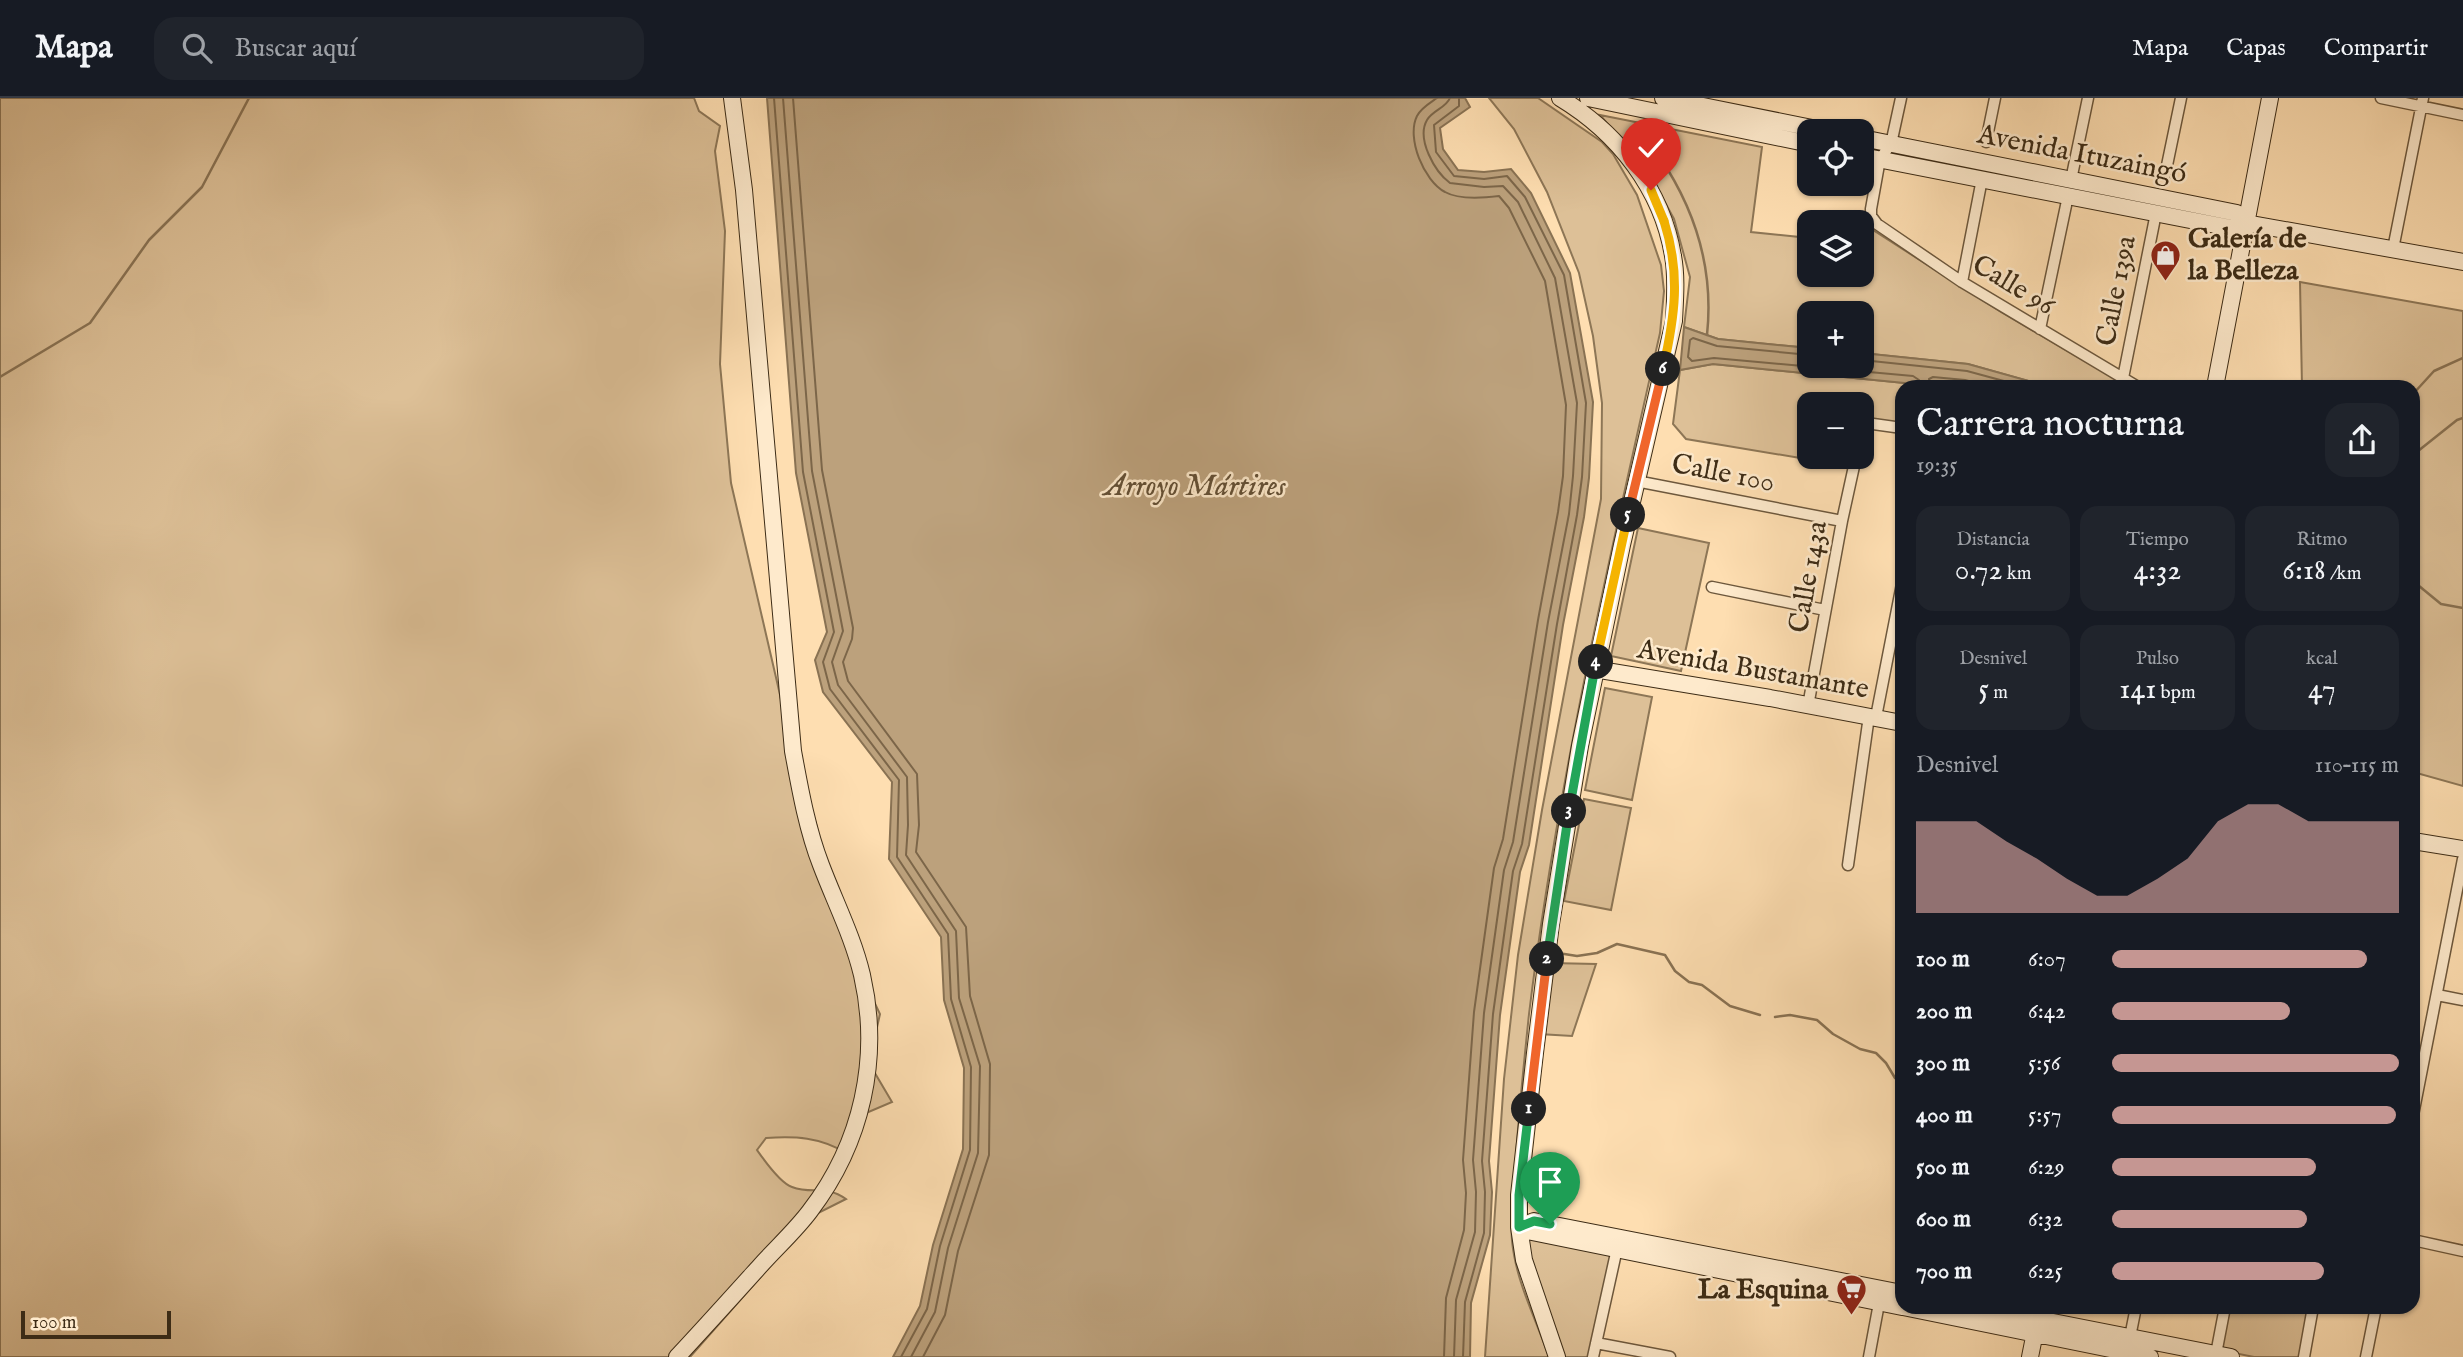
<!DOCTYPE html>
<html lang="es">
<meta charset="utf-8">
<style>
:root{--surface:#171b24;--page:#20242c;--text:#f1f3f6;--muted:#9ea1a6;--line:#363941;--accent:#c59692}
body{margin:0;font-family:"IM FELL English",serif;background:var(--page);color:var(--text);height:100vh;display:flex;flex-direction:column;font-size:26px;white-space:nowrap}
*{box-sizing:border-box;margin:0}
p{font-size:23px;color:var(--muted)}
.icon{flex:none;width:38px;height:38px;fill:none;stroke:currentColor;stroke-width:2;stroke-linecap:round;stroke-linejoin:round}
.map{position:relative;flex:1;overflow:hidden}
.sheet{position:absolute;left:1895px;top:282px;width:525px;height:934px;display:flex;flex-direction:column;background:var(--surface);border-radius:21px;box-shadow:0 2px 5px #0004}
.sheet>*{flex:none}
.tools{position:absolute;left:1797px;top:21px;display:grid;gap:14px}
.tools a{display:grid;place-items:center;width:77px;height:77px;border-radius:14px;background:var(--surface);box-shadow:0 2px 5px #0004;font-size:35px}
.scale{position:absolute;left:21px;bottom:18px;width:150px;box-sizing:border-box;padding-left:7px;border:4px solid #3d2c16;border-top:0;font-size:19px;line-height:24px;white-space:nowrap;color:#3d2c16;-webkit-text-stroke:5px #feeacc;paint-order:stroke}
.pin{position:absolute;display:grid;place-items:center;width:60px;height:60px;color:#fff;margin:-72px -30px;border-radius:50% 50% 50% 0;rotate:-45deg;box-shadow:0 0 7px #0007}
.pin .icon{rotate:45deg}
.km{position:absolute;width:35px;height:35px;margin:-18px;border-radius:50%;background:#222;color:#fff;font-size:19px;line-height:35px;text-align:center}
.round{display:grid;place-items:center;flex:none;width:74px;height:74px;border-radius:21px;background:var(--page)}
.head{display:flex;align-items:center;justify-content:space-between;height:119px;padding:0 21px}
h1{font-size:38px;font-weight:600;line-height:52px}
.metrics{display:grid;grid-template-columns:repeat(3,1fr);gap:10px;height:119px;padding:7px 21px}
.metrics div{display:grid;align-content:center;border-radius:18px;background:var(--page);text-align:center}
.metrics b{font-size:30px;font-weight:600}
.metrics small{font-size:19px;font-weight:400}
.metrics p{font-size:19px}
.chart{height:196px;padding:14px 21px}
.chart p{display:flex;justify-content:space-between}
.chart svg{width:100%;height:126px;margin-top:7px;fill:var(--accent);opacity:.7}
ul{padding:0 21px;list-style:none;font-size:23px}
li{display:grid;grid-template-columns:112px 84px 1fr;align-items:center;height:52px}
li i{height:18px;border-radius:9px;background:var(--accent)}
header{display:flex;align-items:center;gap:42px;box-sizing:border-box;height:98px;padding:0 35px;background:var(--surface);border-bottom:2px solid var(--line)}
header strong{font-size:33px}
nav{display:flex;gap:38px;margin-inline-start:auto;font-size:24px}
.search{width:490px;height:63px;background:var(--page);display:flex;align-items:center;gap:18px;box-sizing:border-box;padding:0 24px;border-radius:21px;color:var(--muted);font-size:26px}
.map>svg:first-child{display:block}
.green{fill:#ddc097;stroke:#8d7656;stroke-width:2}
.water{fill:#bca17c;stroke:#897253;stroke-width:2}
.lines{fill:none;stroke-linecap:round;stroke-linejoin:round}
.shore{stroke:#7c6649;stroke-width:2}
.stream{stroke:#897253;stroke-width:2.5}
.street-casing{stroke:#6d583d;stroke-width:13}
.secondary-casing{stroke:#3d2c16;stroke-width:18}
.street{stroke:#feeacc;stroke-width:10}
.secondary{stroke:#feeacc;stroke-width:16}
.split-1-casing{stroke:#fff;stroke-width:14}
.split-2-casing{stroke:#fff;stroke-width:14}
.split-3-casing{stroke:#fff;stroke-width:14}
.split-4-casing{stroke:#fff;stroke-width:14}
.split-5-casing{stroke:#fff;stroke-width:14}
.split-6-casing{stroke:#fff;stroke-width:14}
.split-7-casing{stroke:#fff;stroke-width:14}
.split-8-casing{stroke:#fff;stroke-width:14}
.split-1{stroke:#22a559;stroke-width:9}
.split-2{stroke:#f0652b;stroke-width:9}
.split-3{stroke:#22a559;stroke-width:9}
.split-4{stroke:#22a559;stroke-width:9}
.split-5{stroke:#f5b400;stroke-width:9}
.split-6{stroke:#f0652b;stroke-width:9}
.split-7{stroke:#f5b400;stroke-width:9}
.split-8{stroke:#f5b400;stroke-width:9}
.labels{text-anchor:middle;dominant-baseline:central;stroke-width:5;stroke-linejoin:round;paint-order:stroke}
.street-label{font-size:28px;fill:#3d2c16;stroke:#feeacc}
.poi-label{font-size:28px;font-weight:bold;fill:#3d2c16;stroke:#feeacc;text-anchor:start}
.water-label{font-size:30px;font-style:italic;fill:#634f35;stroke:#feeacc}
</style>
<header>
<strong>Mapa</strong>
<div class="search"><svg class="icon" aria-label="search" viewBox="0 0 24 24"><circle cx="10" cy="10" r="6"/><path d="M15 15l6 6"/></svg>Buscar aquí</div>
<nav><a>Mapa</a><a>Capas</a><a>Compartir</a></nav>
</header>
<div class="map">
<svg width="2463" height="1259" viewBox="0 0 2463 1259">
<rect width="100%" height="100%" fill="#fedeb1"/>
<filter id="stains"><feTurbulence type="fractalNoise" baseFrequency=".00286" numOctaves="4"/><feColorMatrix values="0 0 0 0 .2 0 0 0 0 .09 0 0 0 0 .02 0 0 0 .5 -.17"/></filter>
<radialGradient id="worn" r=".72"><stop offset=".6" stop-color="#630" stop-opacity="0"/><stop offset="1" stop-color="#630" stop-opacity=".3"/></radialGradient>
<path class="green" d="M0,0H694L699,13L720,28L715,53L725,133L720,266L731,385L793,653L817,729L820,765L861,876L880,916L869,965L892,1004L859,1018L846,1055C820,1039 795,1038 766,1040L757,1052C764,1062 780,1085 792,1089C812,1097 825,1086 846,1101L816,1116L690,1259H0Z
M1489,0H1538L1602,44L1613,56L1637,97L1661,167L1664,193L1660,235C1609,461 1557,687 1529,916C1524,964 1519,1011 1516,1059C1513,1087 1510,1116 1512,1143C1516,1184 1536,1221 1549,1259H1485L1504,981L1518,857L1542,712L1601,401L1602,305L1593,238L1579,175L1547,94L1514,31Z
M1600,17L1762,49L1751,134L1809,140L1810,177H1862V125L2001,214L2129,289H2050L1968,266L1862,255V215H1810L1809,250L1718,241L1684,229L1690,179L1674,121L1649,75Z
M2300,184L2463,213V688L2413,674V289H2302Z
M1713,266L1945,289H1902V326L1862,319V306H1810V359H1843L1842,367L1686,341L1673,326L1680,272Z
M1638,430L1709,445L1681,573L1611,558Z
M1605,590L1652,599L1632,702L1585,692Z
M1584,701L1631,710L1611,812L1564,803Z
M1550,865L1596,866L1572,938L1539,936Z
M1529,1140L1611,1157L1589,1259H1565L1529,1159Z
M2228,1209H2311L2302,1259H2254L2219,1252Z"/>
<path class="water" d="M767,0H1465L1470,9L1440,30L1443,51L1458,72L1484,74L1511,71L1531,95L1570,175L1593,304L1589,380L1584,419L1563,527L1529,747L1520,774L1500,917L1489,1063L1492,1094L1490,1137L1471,1205L1470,1259H893L920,1208L933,1147L963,1051L964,970L944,902L941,839L889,761L892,684L823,594L815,562L827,534L796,375Z
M1684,229L1718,241L1809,250L1810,268H1862V255L1968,266L2050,289H1945L1713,266L1680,272Z"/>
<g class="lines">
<path class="shore" d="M774,0L803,374L834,534L823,564L830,591L899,682L897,759L948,836L951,901L971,969L970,1052L940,1148L927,1211L901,1259
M783,0L812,373L843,533L832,564L838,587L907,679L908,727L906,757L956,833L959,900L980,968L978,1055L948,1150L935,1214L911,1259
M793,0L822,372L853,530L852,541L843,564L848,583L917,676L919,727L916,754L966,829L970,898L990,966L989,1057L958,1153L945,1217L923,1259
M1437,0C1430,5 1421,10 1417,18C1406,40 1424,83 1445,94C1459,102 1483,100 1499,98L1509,110L1545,183L1566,307L1563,378L1558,414L1538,522L1503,741L1494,770L1474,914L1463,1062L1466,1095L1464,1132L1446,1200L1444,1259
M1450,0C1446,10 1433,12 1427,22C1416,41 1435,74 1450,85L1484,89L1503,88L1518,104L1555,180L1577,305L1573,378L1569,416L1548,524L1513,744L1504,772L1484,915L1473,1062L1476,1094L1475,1134L1456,1202L1454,1259
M1459,0V8L1434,27L1436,54L1454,78L1484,81L1507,78L1525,99L1564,177L1586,305L1582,379L1577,417L1557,526L1522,746L1513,773L1493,916L1482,1063L1485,1094L1484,1135L1465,1204L1463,1259
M1810,257L1717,248L1693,240L1690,242L1688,259L1692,263L1714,260L1913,278L1919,282L1921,289
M1862,262L1967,273L2026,289
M1930,289L1929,281L1933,279L1965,282L1991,289"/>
<path class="stream" d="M1659,58C1695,111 1714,172 1707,237
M0,279L90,225L149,142L202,89L249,0
M2413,296L2434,273L2463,260
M2413,303L2416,309L2413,314
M2413,357L2457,322L2463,320
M2413,483L2441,506L2463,510
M1558,855L1577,858L1597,855L1617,846L1665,857L1675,873L1689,884L1702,887L1730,908L1760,917
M1775,919L1790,917L1817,922L1833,936L1860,951L1876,955L1886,965L1895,980L1902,983"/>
<defs>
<path id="street" d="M1901,0L1891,46L1880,61L1871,111V118L1877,126L1962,184L2138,289
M2381,0L2463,17
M1986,44L1995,0
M2165,77L2181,0
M2071,82L2088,0
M2393,151L2423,0
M1962,184L1982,81
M2040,231L2068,98
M2123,280L2156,115
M1862,333L1866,325L1902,330
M1636,383L1842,423
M1712,489L1825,512
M1808,608L1842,423L1856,359
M1876,619L1902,486
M1848,767L1869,618
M2437,897L2463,902
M2413,1017L2463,761
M2413,1142L2463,1153
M2130,1239L2136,1209
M1596,1245L1670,1259
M2216,1256L2225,1209
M1593,1259L1618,1146
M1869,1259L1880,1200
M2304,1259L2313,1209
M2366,1259L2376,1209"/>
<path id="secondary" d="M1588,0L1810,46
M1663,0L1827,33
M1862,40L2237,115L2246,125
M1862,58L2231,130L2246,125L2463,164
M2215,289L2270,0
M1594,571L1770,600L1902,625
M2413,743L2463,751
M1519,1129L1532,1134L1902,1209
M1519,1129L1534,1123L1902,1195
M1903,1209L2150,1259
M1977,1209L2231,1259
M677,1259C705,1229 732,1199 760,1168C776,1150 795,1133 810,1113C862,1045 881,960 862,877C853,839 835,804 821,767C807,731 800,691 793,653L744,92L732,0
M1557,1259L1524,1162L1519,1129V1097L1535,955L1551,826L1580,648L1622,447L1674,223C1675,202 1677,179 1673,158C1662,91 1618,35 1560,0
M2030,1259L2040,1209"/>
</defs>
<use href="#street" class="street-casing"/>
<use href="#secondary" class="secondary-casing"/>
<use href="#street" class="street"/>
<use href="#secondary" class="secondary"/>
</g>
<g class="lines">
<defs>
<path id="split-1" d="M1529,1011L1519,1097V1129L1534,1123L1550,1126"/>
<path id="split-2" d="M1529,1011L1547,861"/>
<path id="split-3" d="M1547,861L1569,713"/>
<path id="split-4" d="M1569,713L1596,564"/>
<path id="split-5" d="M1596,564L1628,417"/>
<path id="split-6" d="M1628,417L1663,271"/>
<path id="split-7" d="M1663,271C1675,218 1681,176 1664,123"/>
<path id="split-8" d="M1651,92L1664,123"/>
</defs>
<use href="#split-1" class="split-1-casing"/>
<use href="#split-2" class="split-2-casing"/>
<use href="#split-3" class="split-3-casing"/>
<use href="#split-4" class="split-4-casing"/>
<use href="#split-5" class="split-5-casing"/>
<use href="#split-6" class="split-6-casing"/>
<use href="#split-7" class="split-7-casing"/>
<use href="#split-8" class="split-8-casing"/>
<use href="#split-1" class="split-1"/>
<use href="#split-2" class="split-2"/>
<use href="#split-3" class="split-3"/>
<use href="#split-4" class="split-4"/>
<use href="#split-5" class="split-5"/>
<use href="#split-6" class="split-6"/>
<use href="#split-7" class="split-7"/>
<use href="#split-8" class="split-8"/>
</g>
<defs>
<symbol id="shop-pin" viewBox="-11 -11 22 30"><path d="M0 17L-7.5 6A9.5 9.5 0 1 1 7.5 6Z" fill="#8f2418" stroke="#feeacc"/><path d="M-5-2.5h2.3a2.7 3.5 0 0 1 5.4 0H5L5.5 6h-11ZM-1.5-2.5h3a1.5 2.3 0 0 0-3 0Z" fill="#fff"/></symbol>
<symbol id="supermarket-pin" viewBox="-11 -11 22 30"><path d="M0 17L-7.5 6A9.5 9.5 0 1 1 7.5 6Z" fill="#8f2418" stroke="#feeacc"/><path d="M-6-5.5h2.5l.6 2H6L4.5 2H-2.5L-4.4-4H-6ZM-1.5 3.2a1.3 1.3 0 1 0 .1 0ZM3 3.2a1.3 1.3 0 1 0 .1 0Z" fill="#fff"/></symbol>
</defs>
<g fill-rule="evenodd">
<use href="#shop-pin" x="2148" y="140" width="35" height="47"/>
<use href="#supermarket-pin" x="1834" y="1174" width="35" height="47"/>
</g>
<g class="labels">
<g class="street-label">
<text transform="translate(2082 57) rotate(11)">Avenida Ituzaingó</text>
<text transform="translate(2013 188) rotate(31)">Calle 96</text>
<text transform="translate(2117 193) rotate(-79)">Calle 139a</text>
<text transform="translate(1723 376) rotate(11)">Calle 100</text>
<text transform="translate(1809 479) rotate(-80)">Calle 143a</text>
<text transform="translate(1753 572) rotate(10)">Avenida Bustamante</text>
</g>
<g class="poi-label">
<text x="2188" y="141">Galería de<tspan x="2188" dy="32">la Belleza</tspan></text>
<text x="1828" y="1192" text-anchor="end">La Esquina</text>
</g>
<g class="water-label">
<text x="1195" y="389">Arroyo Mártires</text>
</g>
</g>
<rect width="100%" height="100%" filter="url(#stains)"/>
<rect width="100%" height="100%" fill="url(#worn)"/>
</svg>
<div class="tools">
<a><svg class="icon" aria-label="locate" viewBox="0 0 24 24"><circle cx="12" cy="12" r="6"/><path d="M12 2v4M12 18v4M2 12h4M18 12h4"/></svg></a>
<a><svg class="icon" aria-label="layers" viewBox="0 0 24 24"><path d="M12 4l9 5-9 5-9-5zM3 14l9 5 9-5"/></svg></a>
<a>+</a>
<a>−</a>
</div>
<div class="scale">100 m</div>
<div class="pin" style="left:1550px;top:1126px;background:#1e9e55"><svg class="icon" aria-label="arrive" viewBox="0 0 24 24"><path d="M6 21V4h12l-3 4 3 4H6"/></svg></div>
<div class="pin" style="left:1651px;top:92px;background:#d93025"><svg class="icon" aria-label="check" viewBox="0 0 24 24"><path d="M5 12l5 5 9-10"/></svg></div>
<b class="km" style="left:1529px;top:1011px">1</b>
<b class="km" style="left:1547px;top:861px">2</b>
<b class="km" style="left:1569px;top:713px">3</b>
<b class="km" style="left:1596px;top:564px">4</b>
<b class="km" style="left:1628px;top:417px">5</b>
<b class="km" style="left:1663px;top:271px">6</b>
<section class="sheet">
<div class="head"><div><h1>Carrera nocturna</h1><p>19:35</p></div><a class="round"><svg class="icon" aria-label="share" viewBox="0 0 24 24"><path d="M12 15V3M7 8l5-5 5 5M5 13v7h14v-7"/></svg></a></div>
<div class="metrics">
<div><p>Distancia</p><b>0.72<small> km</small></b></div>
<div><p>Tiempo</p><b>4:32</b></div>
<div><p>Ritmo</p><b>6:18<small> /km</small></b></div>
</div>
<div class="metrics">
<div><p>Desnivel</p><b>5<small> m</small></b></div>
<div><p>Pulso</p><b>141<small> bpm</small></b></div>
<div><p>kcal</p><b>47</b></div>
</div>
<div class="chart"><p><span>Desnivel</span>110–115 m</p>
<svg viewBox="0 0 160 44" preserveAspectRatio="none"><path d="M0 44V12L10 12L20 12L30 19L40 25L50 32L60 38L70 38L80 32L90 25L100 12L110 6L120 6L130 12L140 12L150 12L160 12V44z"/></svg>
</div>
<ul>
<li><b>100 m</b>6:07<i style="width:89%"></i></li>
<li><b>200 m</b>6:42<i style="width:62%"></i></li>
<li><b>300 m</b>5:56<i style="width:100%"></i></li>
<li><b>400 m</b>5:57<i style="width:99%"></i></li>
<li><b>500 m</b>6:29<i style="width:71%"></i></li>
<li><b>600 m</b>6:32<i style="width:68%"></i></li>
<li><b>700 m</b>6:25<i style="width:74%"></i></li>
</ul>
</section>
</div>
